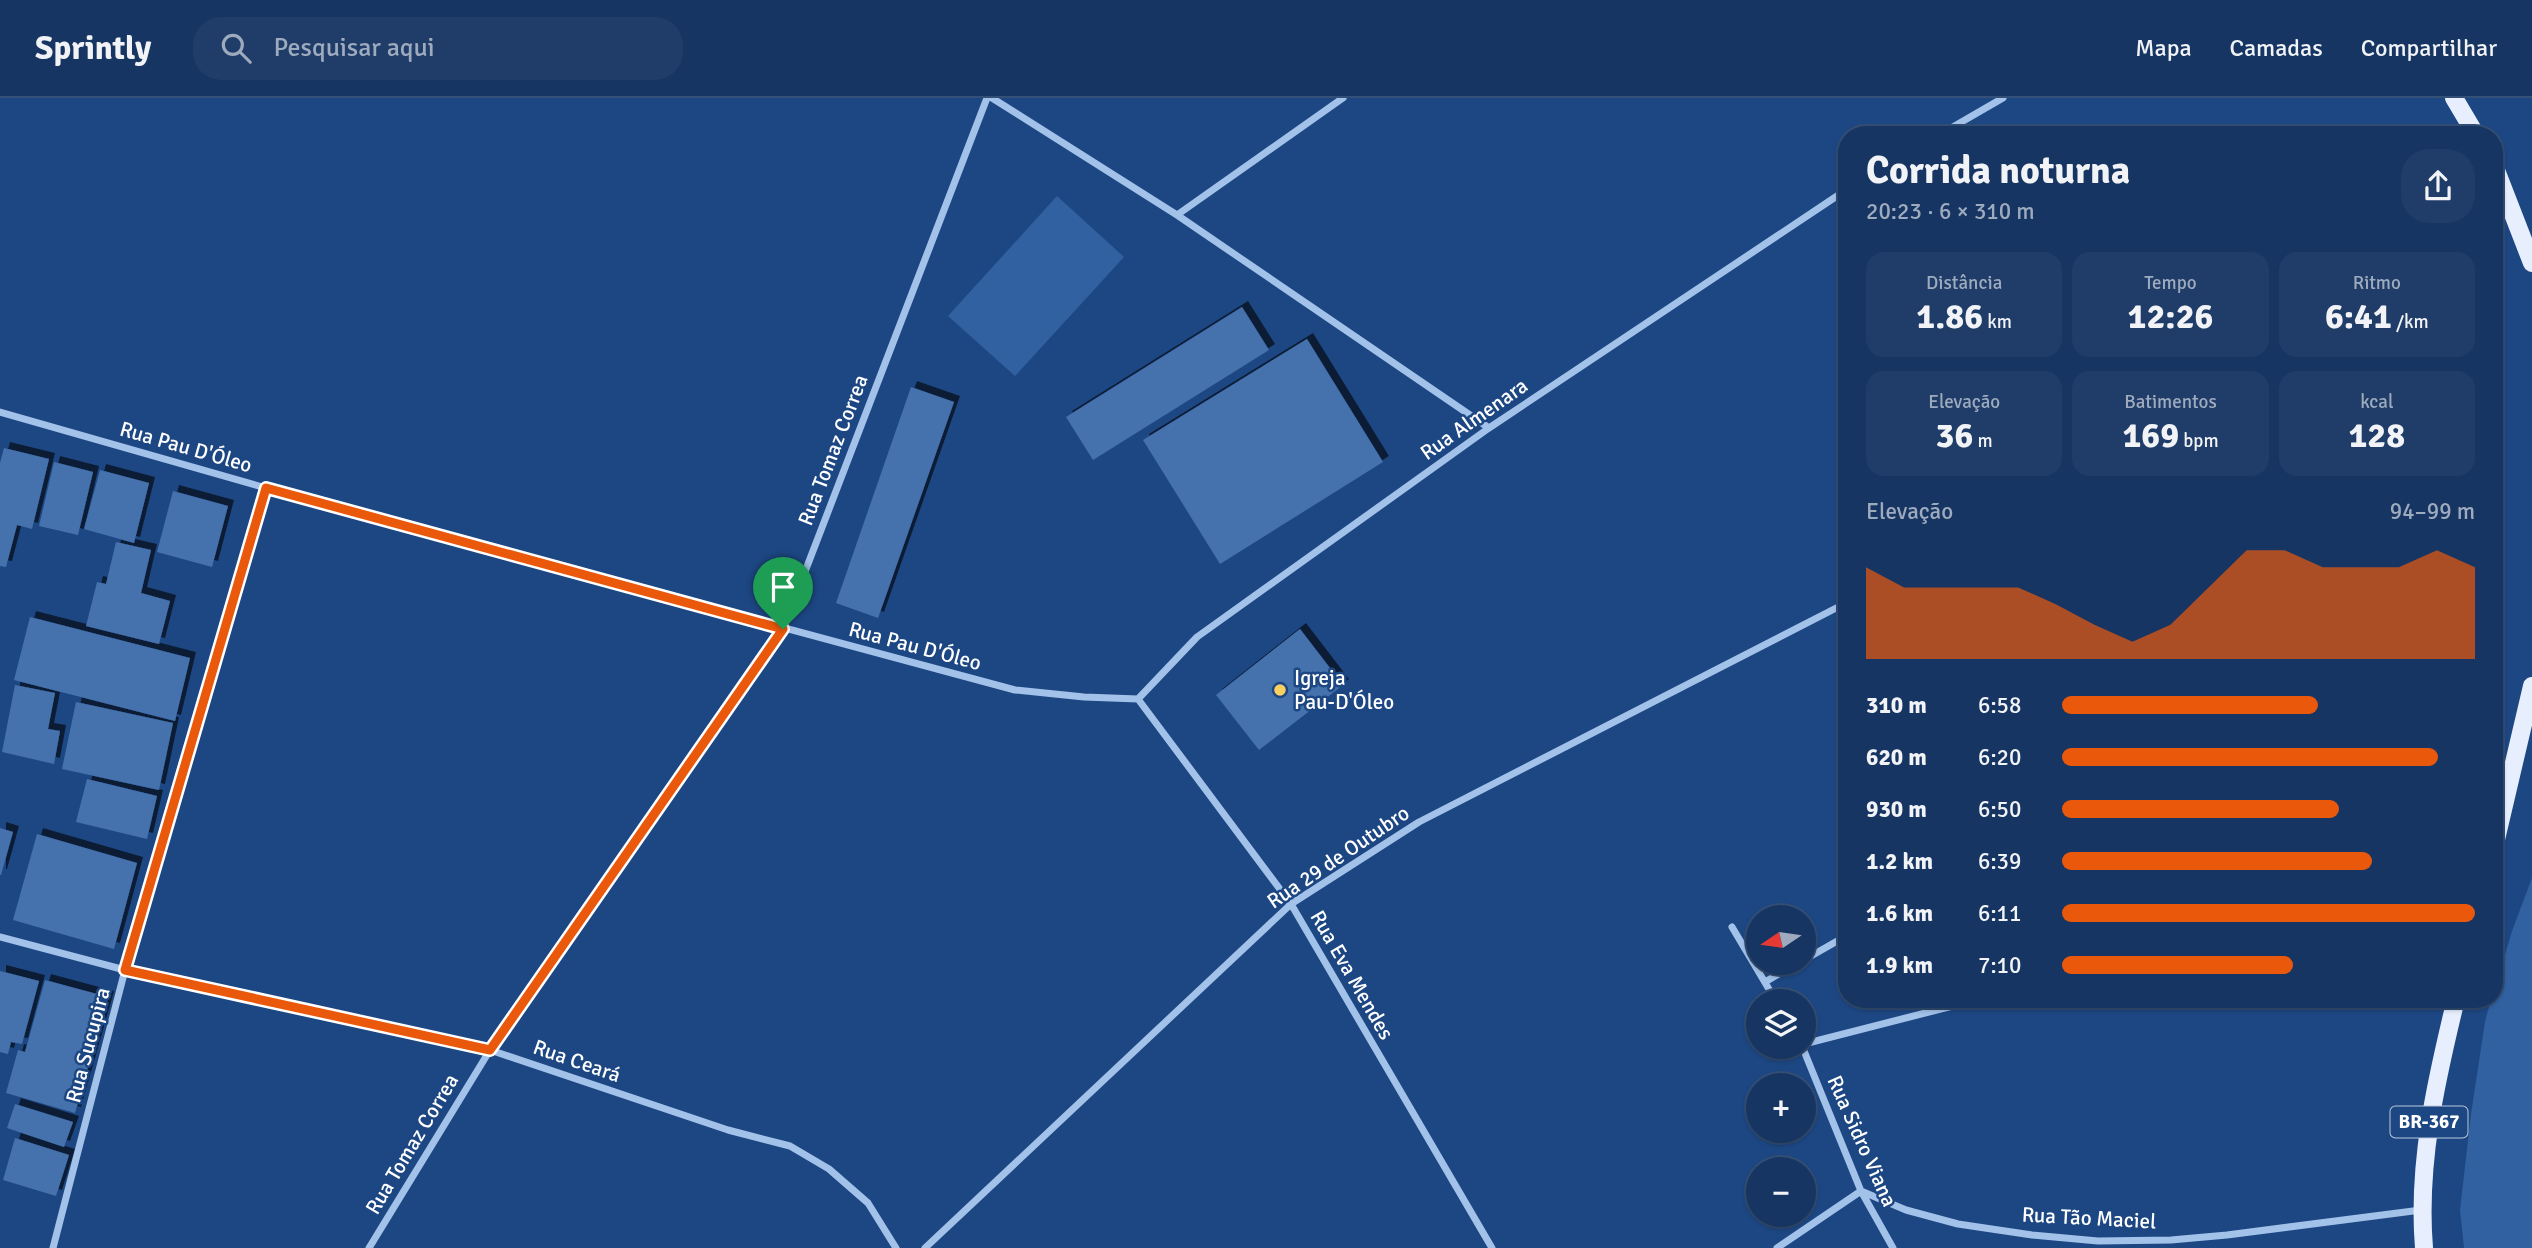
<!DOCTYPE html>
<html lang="pt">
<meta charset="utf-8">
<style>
:root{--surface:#163562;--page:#1f3d68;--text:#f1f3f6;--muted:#9eabbe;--line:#355077;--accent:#ea580c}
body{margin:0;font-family:Signika,sans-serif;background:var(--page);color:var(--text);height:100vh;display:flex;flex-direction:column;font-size:26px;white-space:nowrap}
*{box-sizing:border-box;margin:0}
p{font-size:23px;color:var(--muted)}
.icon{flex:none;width:38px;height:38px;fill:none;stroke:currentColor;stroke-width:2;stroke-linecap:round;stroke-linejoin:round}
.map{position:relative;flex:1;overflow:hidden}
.drawer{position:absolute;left:1838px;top:28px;width:665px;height:882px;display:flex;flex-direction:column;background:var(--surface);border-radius:28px;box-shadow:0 2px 5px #0004,0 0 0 2px var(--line)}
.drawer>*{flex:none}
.needle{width:46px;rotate:257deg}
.tools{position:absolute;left:1746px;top:807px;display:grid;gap:14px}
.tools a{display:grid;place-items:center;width:70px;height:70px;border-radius:50%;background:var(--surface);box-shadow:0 2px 5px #0004,0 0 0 2px var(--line);font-size:35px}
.pin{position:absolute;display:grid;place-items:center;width:60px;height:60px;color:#fff;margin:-72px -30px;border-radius:50% 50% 50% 0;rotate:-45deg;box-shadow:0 0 7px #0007}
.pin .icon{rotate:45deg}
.round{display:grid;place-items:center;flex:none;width:74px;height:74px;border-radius:28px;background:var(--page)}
.overview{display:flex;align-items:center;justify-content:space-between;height:119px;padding:0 28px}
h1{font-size:38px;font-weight:800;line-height:52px}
.metrics{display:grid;grid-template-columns:repeat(3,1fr);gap:10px;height:119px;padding:7px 28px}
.metrics div{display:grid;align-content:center;border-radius:18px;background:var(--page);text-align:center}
.metrics b{font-size:35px;font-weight:800}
.metrics small{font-size:19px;font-weight:400}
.metrics p{font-size:19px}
.chart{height:196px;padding:14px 28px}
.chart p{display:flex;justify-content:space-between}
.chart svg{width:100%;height:126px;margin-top:7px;fill:var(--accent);opacity:.7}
ul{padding:0 28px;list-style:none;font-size:23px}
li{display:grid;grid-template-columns:112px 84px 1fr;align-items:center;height:52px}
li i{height:18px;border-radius:9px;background:var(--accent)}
header{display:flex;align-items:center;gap:42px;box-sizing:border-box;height:98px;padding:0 35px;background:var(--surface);border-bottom:2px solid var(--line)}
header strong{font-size:33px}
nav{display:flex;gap:38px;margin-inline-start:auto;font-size:24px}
.search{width:490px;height:63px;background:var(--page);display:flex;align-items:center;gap:18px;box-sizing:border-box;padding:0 24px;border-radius:28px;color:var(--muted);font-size:26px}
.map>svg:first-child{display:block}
.green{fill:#3161a1}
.building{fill:#4571ac;filter:url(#shadow)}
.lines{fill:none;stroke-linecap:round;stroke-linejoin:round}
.minor{stroke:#a3c2ea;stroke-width:7}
.primary{stroke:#e7effe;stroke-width:18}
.route-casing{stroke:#fff;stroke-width:14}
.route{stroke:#ea580c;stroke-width:9}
.poi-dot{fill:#f9d162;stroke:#1d4783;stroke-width:2.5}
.labels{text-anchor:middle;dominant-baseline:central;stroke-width:5;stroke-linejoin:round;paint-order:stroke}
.shield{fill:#1d4783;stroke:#bbc8da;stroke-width:2}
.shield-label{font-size:19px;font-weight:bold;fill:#fff}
.street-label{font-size:21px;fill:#fff;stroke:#1d4783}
.poi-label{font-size:21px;fill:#fff;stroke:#1d4783;text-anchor:start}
</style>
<header>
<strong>Sprintly</strong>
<div class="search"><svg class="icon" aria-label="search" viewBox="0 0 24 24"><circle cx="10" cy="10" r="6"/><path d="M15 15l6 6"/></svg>Pesquisar aqui</div>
<nav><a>Mapa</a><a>Camadas</a><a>Compartilhar</a></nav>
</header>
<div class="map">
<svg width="2532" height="1150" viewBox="0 0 2532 1150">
<defs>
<filter id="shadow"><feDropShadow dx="6" dy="-6" stdDeviation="0" flood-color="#0009"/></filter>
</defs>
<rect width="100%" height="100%" fill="#1d4783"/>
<path class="green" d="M1057,98L1124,159L1015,278L948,218Z
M2532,780V1150H2464L2460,1112L2471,1016L2485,924L2491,901H2494V894L2512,833Z"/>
<path class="building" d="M1242,209L1269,252L1093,362L1066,319Z
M1307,241L1383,364L1220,466L1143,342Z
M911,289L954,304L878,520L836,505Z
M4,350L49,361L32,431L17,427L6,469L0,468V365Z
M54,364L93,374L78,437L39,428Z
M100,372L149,385L134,445L84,431Z
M173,393L228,408L212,469L157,454Z
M116,444L151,452L141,495L170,503L159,546L86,528L97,484L106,486Z
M30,519L190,560L175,623L14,582Z
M1300,531L1343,587L1259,652L1216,597Z
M15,587L55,595L48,631L60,633L54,666L2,654Z
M76,604L173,625L159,692L62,671Z
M87,681L157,698L147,741L76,724Z
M0,730L13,734L1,777H0Z
M37,736L137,765L114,851L13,822Z
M0,873L39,883L22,946L11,944L8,956L0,954Z
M45,882L108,899L75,1015L6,995L18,952L25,954Z
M15,1006L73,1024L64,1049L7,1030Z
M15,1040L69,1057L56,1098L3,1082Z"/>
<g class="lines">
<path class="minor" d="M992,0L1177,117L1489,330
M1939,37L2003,0
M1177,117L1343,0
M0,314L266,390L1015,592L1084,599L1138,601
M1138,601L1197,539L1489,330L1846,92
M1138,601L1291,806L1492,1150
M1732,829L1776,903
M0,839L125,872L490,952L728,1032L790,1048L829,1071L868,1105L896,1150
M1804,862L1846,838
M1765,884L1799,864
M1804,946L1980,901
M1802,948L1861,1093L1893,1150
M53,1150L125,872L266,390
M369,1150L490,952L783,531L987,0
M925,1150L1291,806L1419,724L1846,505
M1777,1150L1861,1093L1906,1112L1958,1126L2032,1137L2098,1143L2171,1142L2227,1137L2421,1112"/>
<path class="primary" d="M2454,0L2476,37
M2494,67L2532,165
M2494,750L2532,588
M2424,1150C2417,1066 2436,983 2456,901"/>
</g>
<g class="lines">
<defs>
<path id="route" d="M266,390L783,531L490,952L125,872Z"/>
</defs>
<use href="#route" class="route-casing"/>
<use href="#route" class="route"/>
</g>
<circle class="poi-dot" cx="1280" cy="592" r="7"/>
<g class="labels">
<rect class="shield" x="2390.5" y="1008.5" width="77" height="31" rx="5"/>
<g class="shield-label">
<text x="2429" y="1024">BR-367</text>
</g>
<g class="street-label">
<text transform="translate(1474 321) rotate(-35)">Rua Almenara</text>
<text transform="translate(186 349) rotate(16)">Rua Pau D'Óleo</text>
<text transform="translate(833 352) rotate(-69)">Rua Tomaz Correa</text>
<text transform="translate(915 548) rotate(15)">Rua Pau D'Óleo</text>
<text transform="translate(1338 759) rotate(-34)">Rua 29 de Outubro</text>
<text transform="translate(1352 877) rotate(60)">Rua Eva Mendes</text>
<text transform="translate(88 947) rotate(-75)">Rua Sucupira</text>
<text transform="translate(577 963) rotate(19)">Rua Ceará</text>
<text transform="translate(1862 1043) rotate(66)">Rua Sidro Viana</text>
<text transform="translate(412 1046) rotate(-59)">Rua Tomaz Correa</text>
<text transform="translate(2089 1120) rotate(3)">Rua Tão Maciel</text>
</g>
<g class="poi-label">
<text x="1294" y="580">Igreja<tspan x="1294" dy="24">Pau-D'Óleo</tspan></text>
</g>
</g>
</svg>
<div class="tools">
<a><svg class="needle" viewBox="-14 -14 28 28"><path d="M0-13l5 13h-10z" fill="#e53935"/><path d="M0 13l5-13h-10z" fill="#9eabbe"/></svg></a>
<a><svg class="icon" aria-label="layers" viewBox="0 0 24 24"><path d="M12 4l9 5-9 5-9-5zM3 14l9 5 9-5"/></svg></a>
<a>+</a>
<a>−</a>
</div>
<div class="pin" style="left:783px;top:531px;background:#1e9e55"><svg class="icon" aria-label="arrive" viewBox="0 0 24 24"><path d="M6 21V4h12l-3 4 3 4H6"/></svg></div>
<section class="drawer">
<div class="overview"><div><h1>Corrida noturna</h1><p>20:23 · 6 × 310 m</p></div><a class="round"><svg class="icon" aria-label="share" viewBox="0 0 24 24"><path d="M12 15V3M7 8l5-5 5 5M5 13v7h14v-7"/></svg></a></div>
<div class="metrics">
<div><p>Distância</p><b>1.86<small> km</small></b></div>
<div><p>Tempo</p><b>12:26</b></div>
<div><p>Ritmo</p><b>6:41<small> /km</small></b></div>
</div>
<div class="metrics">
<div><p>Elevação</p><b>36<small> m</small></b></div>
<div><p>Batimentos</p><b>169<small> bpm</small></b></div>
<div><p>kcal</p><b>128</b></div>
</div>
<div class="chart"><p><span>Elevação</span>94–99 m</p>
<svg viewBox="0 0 160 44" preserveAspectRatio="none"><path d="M0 44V12L10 19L20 19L30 19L40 19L50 25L60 32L70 38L80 32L90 19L100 6L110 6L120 12L130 12L140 12L150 6L160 12V44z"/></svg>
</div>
<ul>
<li><b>310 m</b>6:58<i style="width:62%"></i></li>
<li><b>620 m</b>6:20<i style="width:91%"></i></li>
<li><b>930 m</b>6:50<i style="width:67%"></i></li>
<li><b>1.2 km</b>6:39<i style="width:75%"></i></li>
<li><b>1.6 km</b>6:11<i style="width:100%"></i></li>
<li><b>1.9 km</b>7:10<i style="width:56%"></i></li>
</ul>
</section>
</div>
